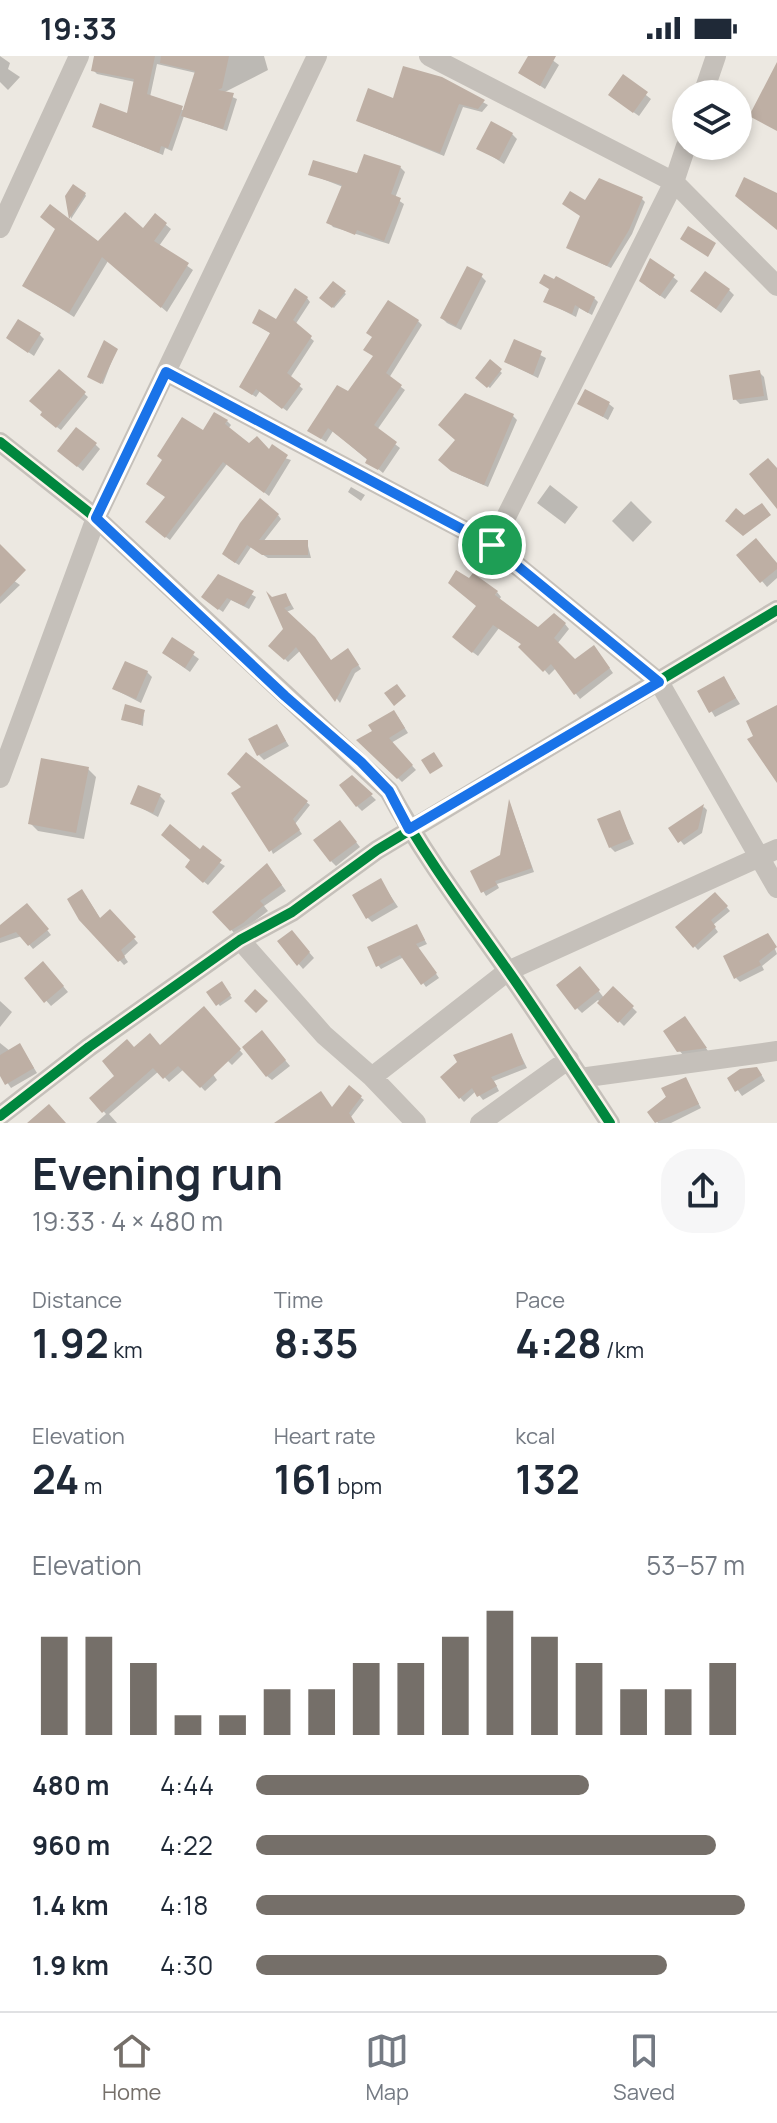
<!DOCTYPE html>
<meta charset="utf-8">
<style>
:root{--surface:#fff;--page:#f6f6f7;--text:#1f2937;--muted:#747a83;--line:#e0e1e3;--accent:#756f69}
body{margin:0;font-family:Manrope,sans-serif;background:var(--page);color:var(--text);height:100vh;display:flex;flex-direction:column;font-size:30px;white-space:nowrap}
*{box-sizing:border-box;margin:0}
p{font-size:26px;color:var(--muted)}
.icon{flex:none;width:44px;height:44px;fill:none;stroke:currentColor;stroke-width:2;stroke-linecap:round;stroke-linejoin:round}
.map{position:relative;height:1067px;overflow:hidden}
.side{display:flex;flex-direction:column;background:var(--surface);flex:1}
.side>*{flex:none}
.controls{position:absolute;left:672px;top:24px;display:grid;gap:16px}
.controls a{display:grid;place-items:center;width:80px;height:80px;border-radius:50%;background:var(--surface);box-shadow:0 4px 12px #0003;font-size:40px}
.pin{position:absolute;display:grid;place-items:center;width:68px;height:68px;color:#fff;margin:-34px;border:4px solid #fff;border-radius:50%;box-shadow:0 2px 8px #0007}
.round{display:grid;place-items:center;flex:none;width:84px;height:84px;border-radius:32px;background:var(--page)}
.overview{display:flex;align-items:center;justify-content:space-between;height:136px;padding:0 32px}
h1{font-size:44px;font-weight:700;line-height:60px}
.metrics{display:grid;grid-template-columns:repeat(3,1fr);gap:12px;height:136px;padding:8px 32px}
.metrics div{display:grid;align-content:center}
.metrics b{font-size:40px;font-weight:700}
.metrics small{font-size:22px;font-weight:400}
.metrics p{font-size:22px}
.chart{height:224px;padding:16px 32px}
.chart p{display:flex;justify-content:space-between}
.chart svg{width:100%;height:144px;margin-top:8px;stroke:var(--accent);stroke-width:6}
ul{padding:0 32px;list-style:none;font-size:26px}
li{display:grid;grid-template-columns:128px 96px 1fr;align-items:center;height:60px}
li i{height:20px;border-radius:10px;background:var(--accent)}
.status{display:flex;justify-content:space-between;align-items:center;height:56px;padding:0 40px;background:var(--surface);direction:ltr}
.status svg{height:22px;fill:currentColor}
.dock{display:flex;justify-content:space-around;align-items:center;height:112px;border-top:2px solid var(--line);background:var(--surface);font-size:22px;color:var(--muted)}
.dock a{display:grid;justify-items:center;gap:4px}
.dock .current{color:var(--accent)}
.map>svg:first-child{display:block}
.shadow{fill:#0003;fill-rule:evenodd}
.building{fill:#beafa4}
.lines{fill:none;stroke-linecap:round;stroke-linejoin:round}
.street{stroke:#c5c0ba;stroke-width:20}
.cycleway-casing{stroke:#f8f3e9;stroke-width:15}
.cycleway{stroke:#00873e;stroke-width:10}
.route-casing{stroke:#fff;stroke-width:16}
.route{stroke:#1a73e8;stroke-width:10}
</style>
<div class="status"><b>19:33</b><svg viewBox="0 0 49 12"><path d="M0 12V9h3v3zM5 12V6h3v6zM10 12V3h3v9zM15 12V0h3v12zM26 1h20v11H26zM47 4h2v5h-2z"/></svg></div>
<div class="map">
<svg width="777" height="1067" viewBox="0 0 777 1067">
<rect width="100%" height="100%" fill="#ece8e1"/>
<path class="shadow" d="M0,0L10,7L8,13L20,21L8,34L0,26Z
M97,0H264L268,14L223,37L237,43L227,75L184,60L172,95L165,92L163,99L94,71L128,60L135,26L97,18L93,14ZM157,8L196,17L185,55L150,41Z
M530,0H547L559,9L545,33L521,17Z
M623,21L651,43L639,60L616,44Z
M445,25L488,49L482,56L463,51L444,100L358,65L394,45Z
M512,78L517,83L504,108L479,92Z
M400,111L405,116L395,142L404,148L389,188L333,171L329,166L343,131L310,118L358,119Z
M85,138L86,140L71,163L67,140Z
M641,142L645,146L632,178L611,212L569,192L586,147Z
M155,160L171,173L159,190L193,214L167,256L108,205L74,261L25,230L98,187L144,175Z
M481,220L486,225L461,274L447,267L442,262Z
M673,221L678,225L665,243L646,230Z
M334,228L346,238L334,252L322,242Z
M729,234L734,239L721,257L698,240Z
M307,242L310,246L295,269L314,285L290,322L303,333L287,355L260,335L256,341L245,334L272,278L254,267L277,265Z
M594,242L598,246L592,259L579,252L576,261L545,245Z
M418,265L422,269L389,322L405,334L377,374L400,392L383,417L333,375L326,386L310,375Z
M40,279L44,283L34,300L8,282Z
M515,286L546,302L538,322L506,306Z
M116,294L103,328L91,322Z
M490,306L502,317L490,332L478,322Z
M59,315L88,341L61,374L46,363Z
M759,316L764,321L768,344L740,348L735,343Z
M580,347L609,348L614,352L608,364Z
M513,360L517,364L488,431L458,418L441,404Z
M227,365L231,369L228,373L249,390L291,404L269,440L227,408L170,484L151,470L167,441Z
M95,388L100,393L83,415L65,400Z
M550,429L578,451L565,468L537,447Z
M351,431L365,439L361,445L348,436Z
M631,445L652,466L633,486L612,465Z
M278,459L281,463L263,486H307L311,502H268L251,491L239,509L228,502Z
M739,498L777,509V522L767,531Z
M0,515L20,529L0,548Z
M219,520L256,541L249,553L231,544L223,556L207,545Z
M497,536L501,541L499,544L539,573L565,568L569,573L557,588L575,606L598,596L613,617L580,643L556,612L549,619L523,589L499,572L478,600L459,586Z
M286,539L294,553L286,556L332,606L351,598L361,613L355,617L340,647L301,594L288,606L271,589L286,574L272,543Z
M173,584L199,603L190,616L169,601Z
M147,616L152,621L141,647L114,633Z
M724,623L740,648L715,661L700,636Z
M144,656L143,670L123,663Z
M398,661L408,677L391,687L416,714L402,726L360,685Z
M277,670L289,690L264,704L259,699Z
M247,699L310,749L295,768L302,778L273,798L244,731Z
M88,713L96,721L84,783L38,775L30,767Z
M352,721L376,744L362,755L357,750Z
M160,740L165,745L158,761L132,747Z
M510,748L534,816L497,828L499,832L486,840L472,816L502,800Z
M704,751L707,754L702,777L684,789L671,773Z
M619,756L634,788L615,796L610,791Z
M344,771L360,791L336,810L331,805Z
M200,795L225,810L208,829L191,815Z
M271,814L286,835L264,850L268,855L236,879L215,856Z
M380,824L398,851L372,866L367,861Z
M715,838L730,855L713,869L718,876L698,894L677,871Z
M86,840L101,864L114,860L138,887L124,900L128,906L124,909L81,862Z
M31,853L51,879L33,893L22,880L0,887V872Z
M417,870L427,888L418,892L439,922L426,931L404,901L381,913L378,909Z
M296,881L314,902L303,913L280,886Z
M771,883L777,898L762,910L764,914L740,926L736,922Z
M48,912L68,936L51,950L26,922Z
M585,917L604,942L613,933L637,956L624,970L598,944L582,957L577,952Z
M221,928L232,942L220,950L209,937Z
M0,945L12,956L0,971Z
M204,953L243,998L232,1009L220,997L206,1008L217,1024L205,1035L184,1013L169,1026L159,1015L109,1058L117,1067H96L106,1058L92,1042L117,1021L134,993L161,992Z
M689,967L708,995L683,999L679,994Z
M511,979L527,1012L494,1025L499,1035L483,1044L476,1035L464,1046L442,1021Z
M267,982L290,1010L272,1024L267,1020Z
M0,987L10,995L20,989L37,1017L11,1032L0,1016Z
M761,1018L765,1025L742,1040L729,1022Z
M685,1023L701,1052L671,1067H658L650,1056Z
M349,1032L364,1044L351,1061L355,1067H288L332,1054Z"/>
<path class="building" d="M94,0H155L147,38L183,50L168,92L161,90L159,97L92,71L100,47L127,57L134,23L91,15Z
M161,0H229L222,32L218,34L234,37L223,73L181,60L195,15L160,7Z
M528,0H556L540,30L518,17Z
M777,6V75L749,60Z
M403,10L442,21L485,44L478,53L459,48L440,97L356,65L368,32L393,42Z
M623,18L648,36L633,57L608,39Z
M491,65L513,77L499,104L476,93Z
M364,98L401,110L391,138L401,142L384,185L357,174L355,179L326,167L342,129L308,119L313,104L357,117Z
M744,121L777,137V174L735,140Z
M599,122L643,141L629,174L607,210L566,192L580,160L562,148L570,135L585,144Z
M73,128L86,137L69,163L65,140Z
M50,148L98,185L125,156L143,172L155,157L167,167L154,185L189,207L161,252L102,201L69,257L22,230L55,173L40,161Z
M688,170L716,187L708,201L680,183Z
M650,202L675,219L660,240L639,225Z
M467,210L483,218L456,270L440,262Z
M705,215L730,233L716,253L690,235Z
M544,218L554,223L556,220L595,241L588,257L575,249L572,258L543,246L549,233L539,227Z
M333,225L346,235L332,252L319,242Z
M295,232L308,241L293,264L312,280L287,317L301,328L282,353L256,333L252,339L239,331L270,277L252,267L259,253L276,263Z
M388,244L419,264L386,317L402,329L374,369L397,386L378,414L365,407L367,403L328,372L321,383L307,375L337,329L348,335L373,300L363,294L372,281L366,277Z
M18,263L41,277L28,297L6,282Z
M514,283L542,295L533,319L504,306Z
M104,284L118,293L101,328L87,321Z
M490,303L502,313L487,332L475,322Z
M59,313L86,336L56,372L40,359L42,356L29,345Z
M760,314L764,340L733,344L729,319Z
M585,333L610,346L603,361L577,348Z
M465,337L514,358L484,429L451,415L438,404L455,384L438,369Z
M214,356L228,364L225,368L249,387L257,380L269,393L272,388L288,399L264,437L223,406L165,482L145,466L165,441L146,428L162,404L157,400L182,361L203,374Z
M76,371L97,387L77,411L57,395Z
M768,402L777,412V453L749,418Z
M260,442L279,458L259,484H308V499H262L247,489L235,507L222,498L240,467Z
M762,447L771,459L743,480L725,465L736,452L744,459Z
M756,482L777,507V513L760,527L736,499Z
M0,488L26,514L0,541Z
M456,514L469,522L473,517L498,535L495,539L538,571L554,557L566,567L554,582L575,603L594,589L610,612L574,639L551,608L543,616L518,591L521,588L493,569L472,597L452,581L476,550L448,527Z
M218,518L254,535L244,550L227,542L218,554L201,541Z
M266,535L272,541L286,537L291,549L284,552L315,581L331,604L348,592L359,609L352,613L335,646L296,591L284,604L268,590L283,573Z
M172,581L195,596L185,612L162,597Z
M125,605L148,615L136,643L112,633Z
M724,620L736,642L709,657L697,635Z
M397,628L406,640L394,650L384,637Z
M125,648L145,654L141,669L121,664Z
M777,649V727L747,683L753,680L746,665Z
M394,654L405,672L389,682L413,709L397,723L356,684L372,675L368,669Z
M277,668L286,685L257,700L248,683Z
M246,696L308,745L293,763L300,774L269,796L231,737L241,731L227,718Z
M434,696L443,710L430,718L421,704Z
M41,702L89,711L76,777L28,768Z
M352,719L373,738L356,751L339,729Z
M138,729L161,738L153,757L130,748Z
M509,743L532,812L495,825L497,829L481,837L470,815L500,799Z
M704,748L698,773L678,787L668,772Z
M620,754L631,783L609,792L597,763Z
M340,764L357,786L330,806L313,784Z
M170,768L200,793L203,789L222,804L203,827L185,811L190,804L161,779Z
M267,807L282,829L260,845L264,849L243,867L230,875L212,856Z
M381,822L394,846L366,863L352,839Z
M82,833L100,862L110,853L136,881L121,894L125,901L118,906L79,864L67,843Z
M715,836L728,850L711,864L716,871L693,892L675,871Z
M27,847L49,873L28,890L16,876L0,882V869Z
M417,868L425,884L416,888L437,917L421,929L400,899L376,911L367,891Z
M292,874L310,896L297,910L277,885Z
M768,877L777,891L759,905L761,909L734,923L723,900Z
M43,905L64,930L44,947L24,922Z
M580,910L600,934L575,954L556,929Z
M222,925L231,939L216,950L206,936Z
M613,930L634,950L618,967L597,947Z
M255,933L268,945L256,957L244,945Z
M204,950L241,993L200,1032L178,1010L163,1023L153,1012L102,1057L89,1042L114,1020L102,1005L127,983L134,991L150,977L160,989Z
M685,960L707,992L677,996L663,975Z
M262,974L286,1004L266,1021L242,991Z
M512,977L524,1008L491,1021L497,1030L477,1041L472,1032L459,1043L440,1021L457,1006L453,999Z
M20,987L34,1012L5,1029L0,1020V999Z
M757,1011L762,1019L735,1036L727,1022L740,1013Z
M686,1021L699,1048L655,1067L647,1056L666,1041L661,1032Z
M349,1029L362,1040L349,1057L355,1067H274L321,1035L332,1051Z
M49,1048L66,1067H27Z"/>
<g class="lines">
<path class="street" d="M429,0L674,126L777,230
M703,38L716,0
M0,172L79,0
M166,316L492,489L659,626L777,832
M0,386L96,462L389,735C424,800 468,858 511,919C545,968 577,1017 610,1067
M492,489L674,126L686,90
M0,722L96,462L317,0
M240,884L324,979L372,1021L416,1067
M372,1021L508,915L777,793
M580,1022L777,995
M0,1060L89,991L240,884L292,856L377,794L777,554
M480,1067L569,1003"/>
<defs>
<path id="cycleway" d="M0,386L96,462L389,735C424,800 468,858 511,919C545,968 577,1017 610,1067
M0,1060L89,991L240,884L292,856L377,794L777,554"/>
</defs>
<use href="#cycleway" class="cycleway-casing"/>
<use href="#cycleway" class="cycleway"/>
</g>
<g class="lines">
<defs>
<path id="route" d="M166,316L492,489L659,626L409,773L389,735L361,706L285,640L96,462Z"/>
</defs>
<use href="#route" class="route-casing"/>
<use href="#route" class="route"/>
</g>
</svg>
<div class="controls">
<a><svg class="icon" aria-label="layers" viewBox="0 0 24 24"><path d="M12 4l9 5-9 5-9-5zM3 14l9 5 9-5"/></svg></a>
</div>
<div class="pin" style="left:492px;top:489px;background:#1e9e55"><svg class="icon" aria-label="arrive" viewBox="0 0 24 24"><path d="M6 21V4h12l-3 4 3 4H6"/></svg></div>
</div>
<section class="side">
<div class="overview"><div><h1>Evening run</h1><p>19:33 · 4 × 480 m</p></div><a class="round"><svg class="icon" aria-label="share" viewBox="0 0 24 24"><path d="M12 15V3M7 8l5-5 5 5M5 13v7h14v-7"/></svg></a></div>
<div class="metrics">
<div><p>Distance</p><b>1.92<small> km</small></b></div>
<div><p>Time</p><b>8:35</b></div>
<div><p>Pace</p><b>4:28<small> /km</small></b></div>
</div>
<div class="metrics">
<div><p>Elevation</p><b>24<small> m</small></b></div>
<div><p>Heart rate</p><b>161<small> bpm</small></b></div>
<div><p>kcal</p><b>132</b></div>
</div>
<div class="chart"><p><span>Elevation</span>53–57 m</p>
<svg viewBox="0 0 160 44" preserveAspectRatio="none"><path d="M5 44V14M15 44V14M25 44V22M35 44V38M45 44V38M55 44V30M65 44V30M75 44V22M85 44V22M95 44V14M105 44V6M115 44V14M125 44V22M135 44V30M145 44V30M155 44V22"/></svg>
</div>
<ul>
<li><b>480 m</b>4:44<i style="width:68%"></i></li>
<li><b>960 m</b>4:22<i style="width:94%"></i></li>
<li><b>1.4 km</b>4:18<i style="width:100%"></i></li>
<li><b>1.9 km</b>4:30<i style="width:84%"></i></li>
</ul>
</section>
<nav class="dock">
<a class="current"><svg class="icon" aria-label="home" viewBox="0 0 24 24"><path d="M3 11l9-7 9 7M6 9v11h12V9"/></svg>Home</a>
<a><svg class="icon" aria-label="map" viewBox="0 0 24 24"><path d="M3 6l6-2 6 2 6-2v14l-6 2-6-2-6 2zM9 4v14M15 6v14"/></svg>Map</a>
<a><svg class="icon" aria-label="saved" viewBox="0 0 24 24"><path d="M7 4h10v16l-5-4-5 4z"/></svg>Saved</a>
</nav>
